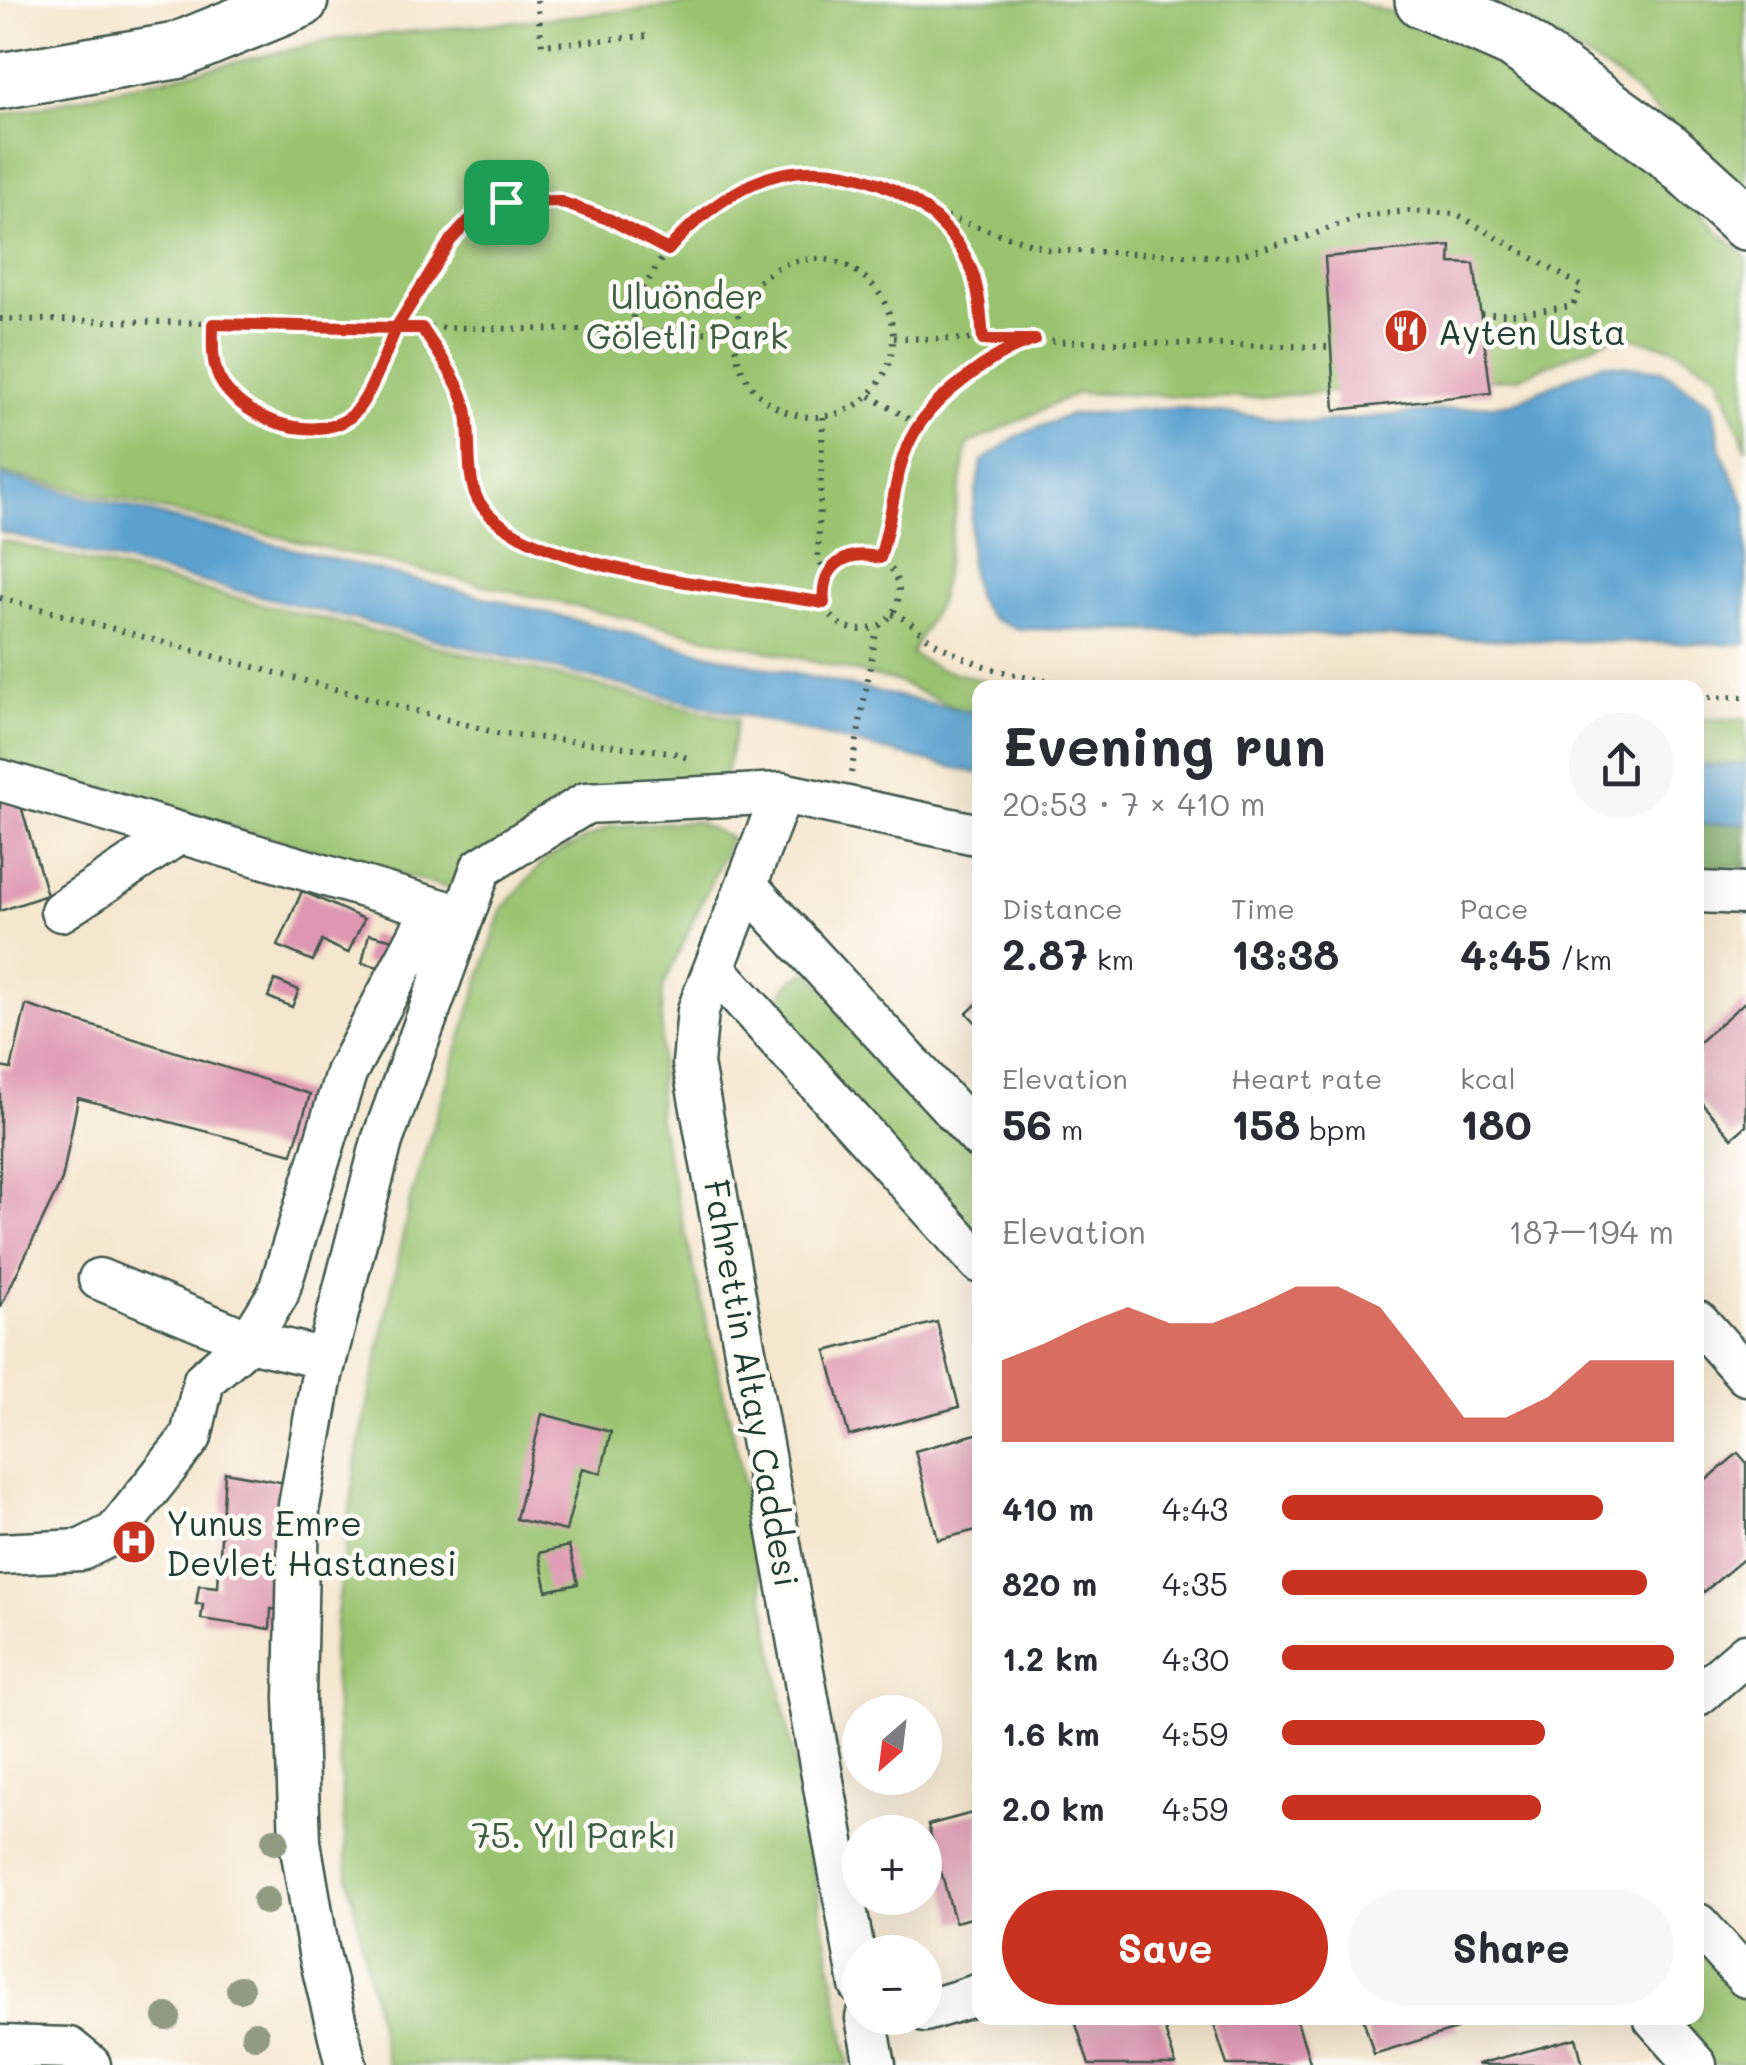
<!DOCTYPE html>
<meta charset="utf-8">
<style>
:root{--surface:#fff;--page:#f7f7f7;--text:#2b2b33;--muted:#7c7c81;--accent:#c8321e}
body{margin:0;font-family:Mali,sans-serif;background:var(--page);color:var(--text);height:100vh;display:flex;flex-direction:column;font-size:38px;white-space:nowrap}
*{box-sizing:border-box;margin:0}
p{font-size:32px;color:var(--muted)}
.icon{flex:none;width:55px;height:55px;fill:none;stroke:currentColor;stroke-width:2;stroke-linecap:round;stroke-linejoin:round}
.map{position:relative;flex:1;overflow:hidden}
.sheet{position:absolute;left:972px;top:680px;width:732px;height:1345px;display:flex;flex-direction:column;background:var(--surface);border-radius:20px;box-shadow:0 10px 40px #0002}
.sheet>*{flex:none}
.needle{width:65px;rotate:208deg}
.buttons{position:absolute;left:842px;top:1695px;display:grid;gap:20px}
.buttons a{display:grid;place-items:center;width:100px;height:100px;border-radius:50%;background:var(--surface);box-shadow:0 10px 40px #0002;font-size:50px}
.pin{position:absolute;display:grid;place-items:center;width:85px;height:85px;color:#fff;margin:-42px;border-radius:20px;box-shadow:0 5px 15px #0006}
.round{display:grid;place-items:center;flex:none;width:105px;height:105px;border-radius:52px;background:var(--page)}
.summary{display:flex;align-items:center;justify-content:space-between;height:170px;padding:0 30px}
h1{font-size:55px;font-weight:700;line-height:75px}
.stats{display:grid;grid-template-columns:repeat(3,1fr);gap:15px;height:170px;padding:10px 30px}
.stats div{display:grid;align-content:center}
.stats b{font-size:42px;font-weight:700}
.stats small{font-size:28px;font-weight:400}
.stats p{font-size:28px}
.chart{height:280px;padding:20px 30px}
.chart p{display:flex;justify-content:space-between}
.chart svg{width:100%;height:180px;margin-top:10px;fill:var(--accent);opacity:.7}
.action{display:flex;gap:20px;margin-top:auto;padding:20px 30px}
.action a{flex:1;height:115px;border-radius:60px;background:var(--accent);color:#fff;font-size:40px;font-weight:700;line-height:115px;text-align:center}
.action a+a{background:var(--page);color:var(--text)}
ul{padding:0 30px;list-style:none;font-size:32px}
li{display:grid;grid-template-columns:160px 120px 1fr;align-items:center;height:75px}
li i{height:25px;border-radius:12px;background:var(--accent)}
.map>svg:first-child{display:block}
.green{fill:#9ac36f;stroke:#5c8052;stroke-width:2.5}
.forest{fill:#7ba962;stroke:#4d734b;stroke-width:2.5}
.water{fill:#5aa1d0;stroke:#3c6f82;stroke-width:2.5}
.building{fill:#de97b1}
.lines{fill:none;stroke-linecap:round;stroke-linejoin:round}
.minor-casing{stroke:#3f564b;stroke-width:45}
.highway-casing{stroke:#3f564b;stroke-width:60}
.path{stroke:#3f564b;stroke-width:6;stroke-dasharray:2.5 8;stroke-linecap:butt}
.minor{stroke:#fff;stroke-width:40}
.highway{stroke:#fff;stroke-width:55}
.tree{fill:#909b82}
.route-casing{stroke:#fff;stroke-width:20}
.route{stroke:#c8321e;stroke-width:12}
.labels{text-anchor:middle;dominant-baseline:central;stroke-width:9;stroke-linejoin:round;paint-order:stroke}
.park-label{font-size:35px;fill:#3e5e43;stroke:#fdfcf7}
.poi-label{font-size:35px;fill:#1f3d34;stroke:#fdfcf7;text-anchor:start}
.street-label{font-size:35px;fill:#1f3d34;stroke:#fdfcf7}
</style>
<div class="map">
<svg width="1746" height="2065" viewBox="0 0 1746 2065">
<rect width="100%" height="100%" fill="#fdfcf7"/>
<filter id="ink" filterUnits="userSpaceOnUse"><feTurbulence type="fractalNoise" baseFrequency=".01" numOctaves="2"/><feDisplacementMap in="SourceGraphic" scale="20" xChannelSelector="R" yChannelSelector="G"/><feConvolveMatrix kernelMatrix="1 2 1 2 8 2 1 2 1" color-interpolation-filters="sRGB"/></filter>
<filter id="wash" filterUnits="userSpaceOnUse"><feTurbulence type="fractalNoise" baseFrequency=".0048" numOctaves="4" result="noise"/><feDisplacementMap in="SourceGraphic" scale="40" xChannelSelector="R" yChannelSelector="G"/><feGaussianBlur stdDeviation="2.25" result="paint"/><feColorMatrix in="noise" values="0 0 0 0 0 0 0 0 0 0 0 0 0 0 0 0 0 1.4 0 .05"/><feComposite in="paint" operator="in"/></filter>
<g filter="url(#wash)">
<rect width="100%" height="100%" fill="#f5e6ce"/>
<path class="green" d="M731,0H1351L1425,24L1589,115L1746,256V449L1718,374L1674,348L1619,334L1518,378L1248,398L1078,393L968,444L939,601L911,654L937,668L1008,687L980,688V714L960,710L896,681L0,472V116L337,39Z
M1493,0H1746V194L1621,79Z
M0,540L737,720L723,789L586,795L465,893L0,761Z
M1698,719H1746V764L1698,766Z
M695,821L731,838L663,987L658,1117L739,1459L849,2065H387L348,1876L332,1654L357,1457L411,1196L502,910L546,859L611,826Z
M809,972L980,1150V1256L775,1029C779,1004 781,979 809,972Z
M1698,1942L1746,1995V2065H1708L1666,2018H1698Z"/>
<path class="forest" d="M1746,823V867L1698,866V825Z"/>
<path class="water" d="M1602,363L1661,370L1713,404L1721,451L1746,505V644C1503,642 1261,631 1018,629C1009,625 996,622 989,616C956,582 973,502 982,461L1018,436L1068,415L1176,407L1313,423L1512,403Z
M0,475L754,665L980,714V774L0,532Z
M1746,764V823L1698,825V766Z"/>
<g id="blocks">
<path class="building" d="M1451,246L1450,263L1474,264L1491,393L1335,410L1325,257Z
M16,789L47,895L0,911V794Z
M302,891L364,919L348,953L322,941L313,961L278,946Z
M369,934L398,941L391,970L362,963Z
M275,980L299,990L292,1007L268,997Z
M980,1001V1027L967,1013Z
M1746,1001V1126L1732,1138L1698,1099V1043Z
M26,1005L310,1094L292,1154L78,1098L62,1180L0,1308V1067L11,1069Z
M937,1322L959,1407L849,1436L826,1351Z
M542,1414L611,1432L601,1473L582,1468L566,1531L516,1519Z
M980,1433V1529L938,1540L915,1451Z
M1738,1453L1746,1462V1557L1704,1592L1698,1585V1487Z
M225,1472L291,1484L280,1610L271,1609L270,1629L201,1619L203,1604H196L199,1585L218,1587Z
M569,1546L578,1584L547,1591L539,1553Z
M980,1811V1916L955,1922L928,1825Z
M1088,2018H1161L1176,2065H1089L1075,2021Z
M1212,2018H1296L1311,2065H1227Z
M1363,2018H1454L1457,2029L1374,2054Z
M1576,2038L1583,2065H1479L1478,2064Z"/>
</g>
</g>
<g filter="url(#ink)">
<use href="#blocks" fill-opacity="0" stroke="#3f564b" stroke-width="2.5"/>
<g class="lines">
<defs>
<path id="minor" d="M0,780L459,915
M782,793L698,1010L693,1064L860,1985
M748,887L980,1139
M1698,892L1746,894
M61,911L180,833
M715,969L980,1263
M99,1279L249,1341L278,1294L346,1073L433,908
M1698,1321L1746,1375
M0,1554L81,1550L115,1533L191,1437L204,1380L249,1341L326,1359
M1698,1695L1746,1654
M1698,1924L1746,1977
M925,2011L980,1994
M866,2018L875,2065
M1654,2018L1696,2065
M0,2046L69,2048L90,2065
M346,2065L319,1953L300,1842L295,1699L299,1506L322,1375L382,1141L481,868L586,803L782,793L980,835"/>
<path id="highway" d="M1423,0L1514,40L1668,151L1746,222
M0,81L176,51L300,0"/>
</defs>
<use href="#minor" class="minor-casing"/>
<use href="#highway" class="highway-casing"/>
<path class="path" d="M537,0L542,45L648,36
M931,215C967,252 979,289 983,339
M667,250L689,225L755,182L800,173L839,174L873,179L927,211L1051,250L1231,257L1312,235L1357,217L1408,211L1456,214L1581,286L1573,306L1519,314H1481
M735 338a79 79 0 1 1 158 0a79 79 0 1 1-158 0Z
M0,319L734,333
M213,324C213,343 210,366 222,383C246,416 314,448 351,417C374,397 383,355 395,328C467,175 529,176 667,250L635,302L631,332
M422,328C438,352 460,381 466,409C472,436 465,477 478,500C520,572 744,588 824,603
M894,338L1331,347
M870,396L916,423
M823,417L818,557L825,576
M823 592a38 38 0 1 1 76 0a38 38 0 1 1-76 0Z
M880,558L899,466L916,423L937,399L987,360L1027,343
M0,598L497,733L671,752L687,758
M892,614C912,619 920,635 937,644C996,678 1044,681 1110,688
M1698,698L1746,697
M851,773L877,628"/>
<use href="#minor" class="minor"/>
<use href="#highway" class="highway"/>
</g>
<g class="tree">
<circle cx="275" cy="1841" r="14"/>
<circle cx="266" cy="1901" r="14"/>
<circle cx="240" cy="1989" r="14"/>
<circle cx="167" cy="2017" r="14"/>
<circle cx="255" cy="2035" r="14"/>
</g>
</g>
<g class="lines" filter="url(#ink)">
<defs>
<path id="route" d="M506,202L476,213L450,241L396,328L213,324C213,342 211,360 219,378C239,418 311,444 349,418C369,403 386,351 396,328H422C437,352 460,381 466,409C472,435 465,476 478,500C519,572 745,588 824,603C820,567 846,548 880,558C903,479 889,437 961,382C985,363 1005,349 1035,340H983C981,317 980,293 972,271C941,191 830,147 752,184C719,200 691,223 668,250L611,220L558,201L506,202"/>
</defs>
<use href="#route" class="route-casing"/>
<use href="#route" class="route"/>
</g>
<defs>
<symbol id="restaurant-disc" viewBox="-11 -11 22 22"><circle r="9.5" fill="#c8321e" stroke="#fdfcf7"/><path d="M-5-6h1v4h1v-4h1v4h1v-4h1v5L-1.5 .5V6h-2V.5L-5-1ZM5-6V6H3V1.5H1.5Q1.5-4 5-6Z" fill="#fff"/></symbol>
<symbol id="hospital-disc" viewBox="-11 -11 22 22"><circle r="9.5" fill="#c8321e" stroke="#fdfcf7"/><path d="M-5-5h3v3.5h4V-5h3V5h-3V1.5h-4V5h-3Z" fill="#fff"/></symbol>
</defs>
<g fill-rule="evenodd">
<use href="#restaurant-disc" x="1381" y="306" width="50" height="50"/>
<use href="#hospital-disc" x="109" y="1517" width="50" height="50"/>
</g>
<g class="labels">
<g class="park-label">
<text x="687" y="295">Uluönder<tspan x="687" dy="40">Göletli Park</tspan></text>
<text x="574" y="1834">75. Yıl Parkı</text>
</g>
<g class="poi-label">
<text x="1438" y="331">Ayten Usta</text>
<text x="166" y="1522">Yunus Emre<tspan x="166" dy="40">Devlet Hastanesi</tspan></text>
</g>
<g class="street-label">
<text transform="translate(753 1383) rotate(80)">Fahrettin Altay Caddesi</text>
</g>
</g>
</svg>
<div class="buttons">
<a><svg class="needle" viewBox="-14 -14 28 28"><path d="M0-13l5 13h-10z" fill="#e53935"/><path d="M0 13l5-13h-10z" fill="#7c7c81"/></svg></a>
<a>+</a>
<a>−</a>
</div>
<div class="pin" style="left:506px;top:202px;background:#1e9e55"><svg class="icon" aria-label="arrive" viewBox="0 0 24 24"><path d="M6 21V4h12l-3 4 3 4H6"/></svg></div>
<section class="sheet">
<div class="summary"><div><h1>Evening run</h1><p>20:53 · 7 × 410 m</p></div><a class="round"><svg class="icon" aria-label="share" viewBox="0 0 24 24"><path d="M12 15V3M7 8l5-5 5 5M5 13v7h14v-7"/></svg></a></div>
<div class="stats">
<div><p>Distance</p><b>2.87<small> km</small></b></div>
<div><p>Time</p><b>13:38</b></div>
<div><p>Pace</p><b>4:45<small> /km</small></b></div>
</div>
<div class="stats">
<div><p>Elevation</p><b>56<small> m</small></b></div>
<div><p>Heart rate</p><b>158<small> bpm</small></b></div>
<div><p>kcal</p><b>180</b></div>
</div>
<div class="chart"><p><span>Elevation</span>187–194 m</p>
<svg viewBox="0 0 160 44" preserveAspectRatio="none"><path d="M0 44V24L10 20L20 15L30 11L40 15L50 15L60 11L70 6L80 6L90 11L100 24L110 38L120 38L130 33L140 24L150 24L160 24V44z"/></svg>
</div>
<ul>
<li><b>410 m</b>4:43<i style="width:82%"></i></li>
<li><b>820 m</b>4:35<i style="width:93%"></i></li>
<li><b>1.2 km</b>4:30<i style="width:100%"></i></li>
<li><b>1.6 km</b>4:59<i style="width:67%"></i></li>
<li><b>2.0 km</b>4:59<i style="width:66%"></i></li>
</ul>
<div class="action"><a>Save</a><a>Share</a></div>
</section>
</div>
